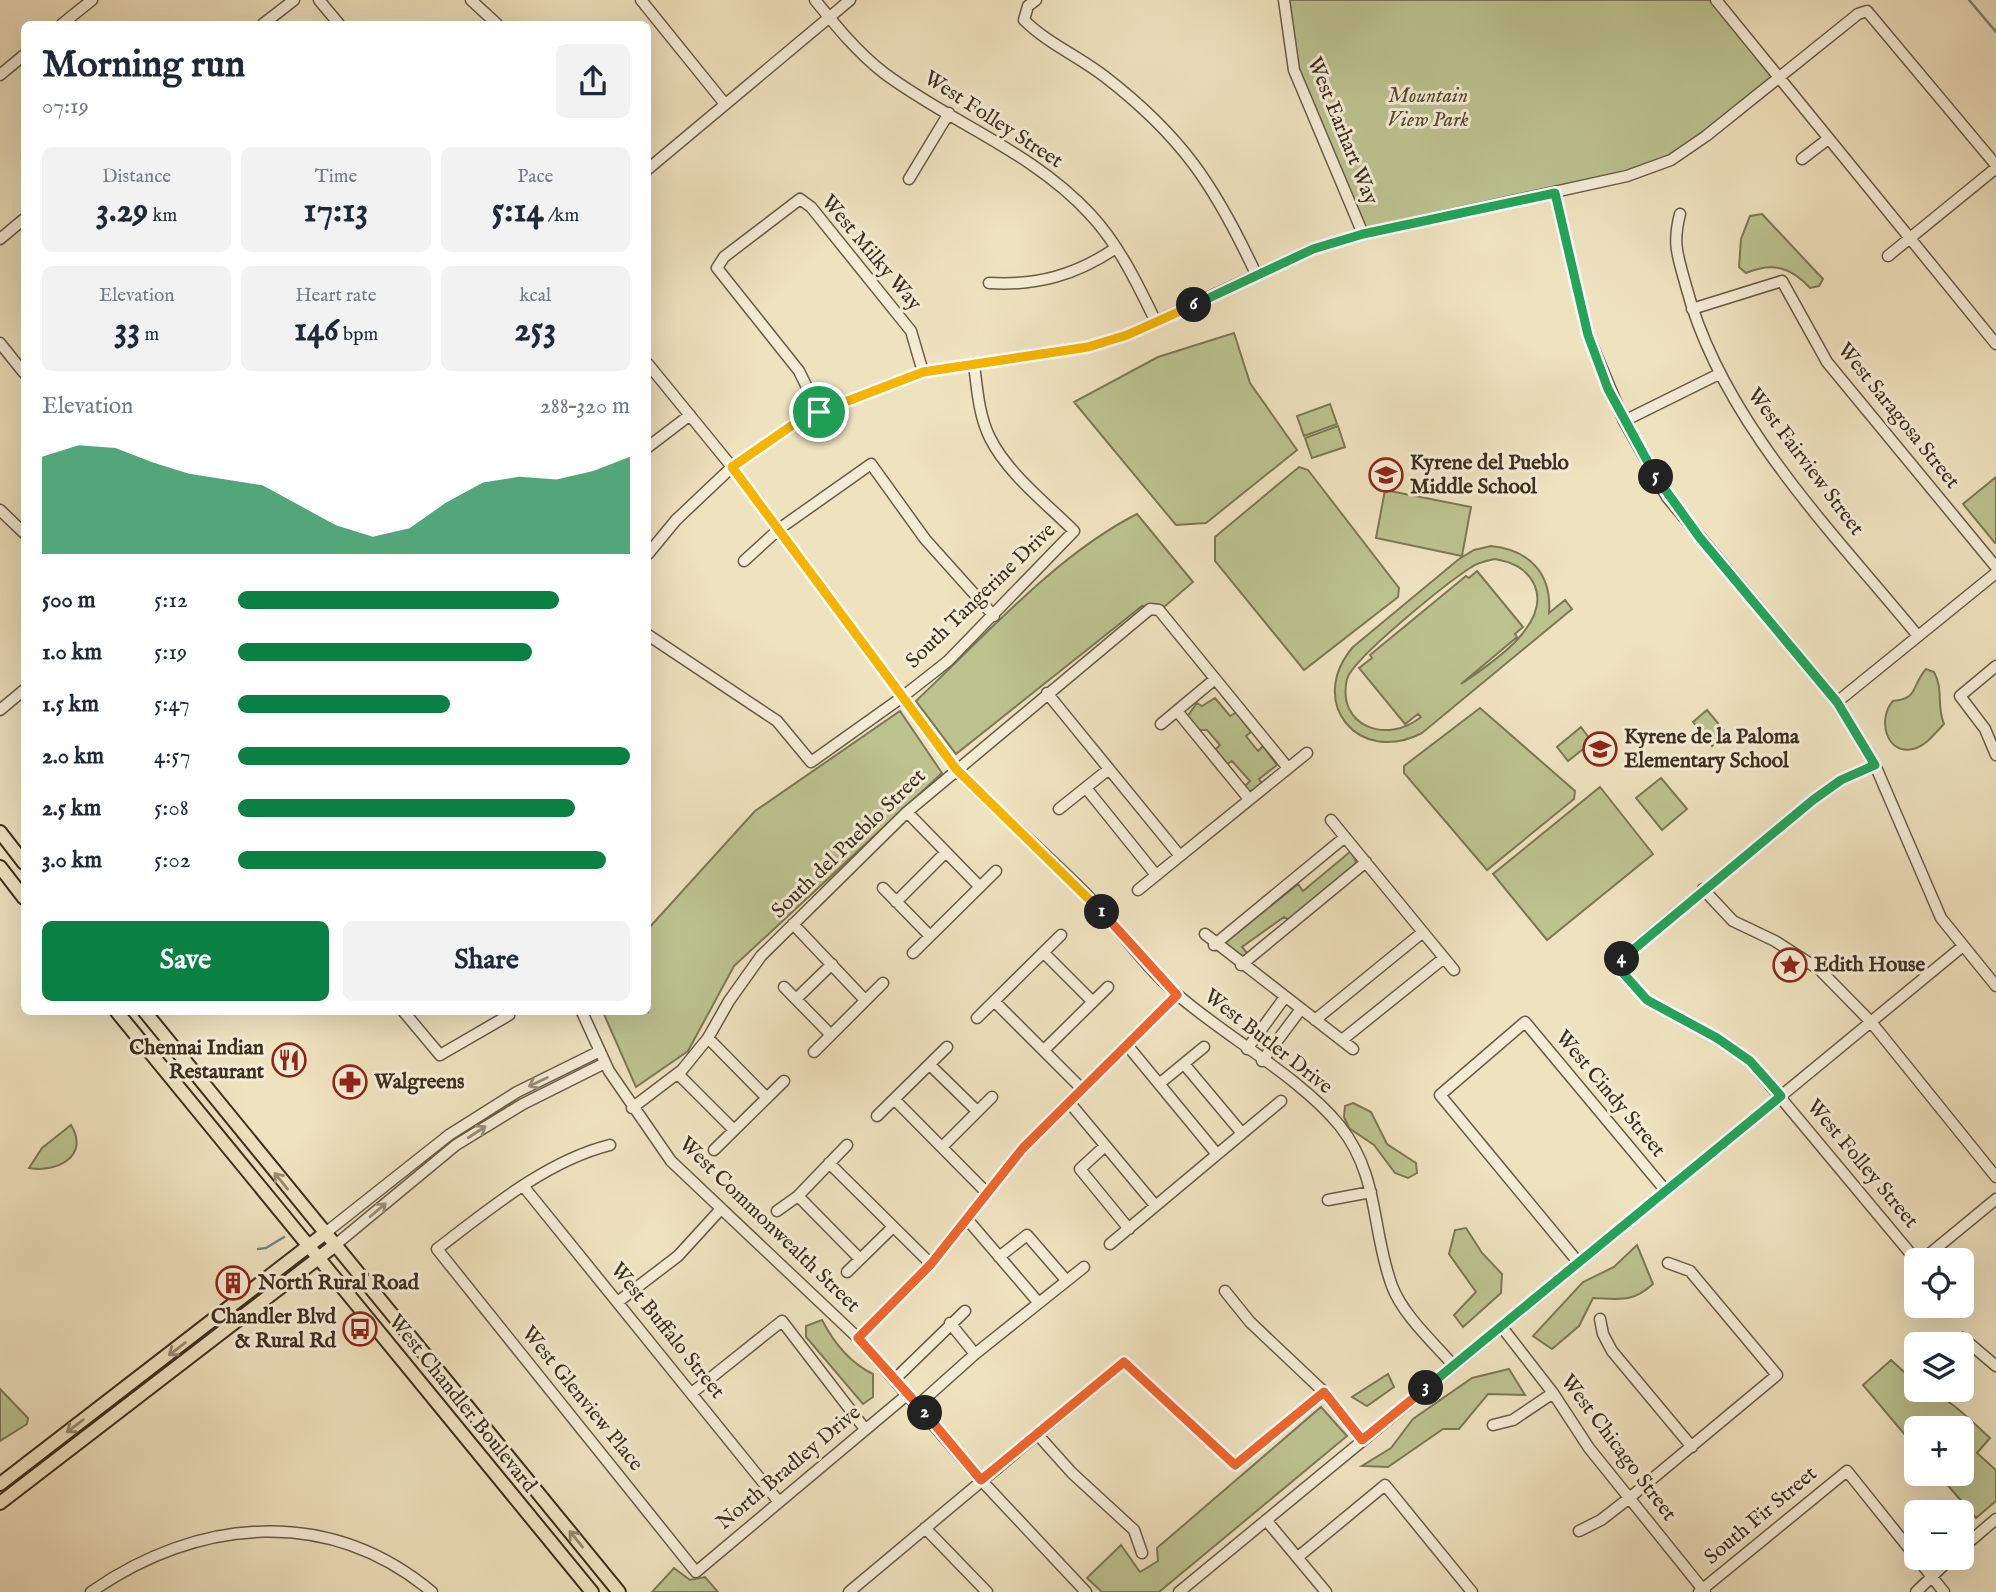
<!DOCTYPE html>
<meta charset="utf-8">
<style>
:root{--surface:#fff;--page:#f2f2f3;--text:#1f2937;--muted:#747a83;--accent:#0b8043}
body{margin:0;font-family:"IM FELL English",serif;background:var(--page);color:var(--text);height:100vh;display:flex;flex-direction:column;font-size:26px;white-space:nowrap}
*{box-sizing:border-box;margin:0}
p{font-size:23px;color:var(--muted)}
.icon{flex:none;width:38px;height:38px;fill:none;stroke:currentColor;stroke-width:2;stroke-linecap:round;stroke-linejoin:round}
.map{position:relative;flex:1;overflow:hidden}
.sheet{position:absolute;left:21px;top:21px;width:630px;height:994px;display:flex;flex-direction:column;background:var(--surface);border-radius:10px;box-shadow:0 7px 28px #0002}
.sheet>*{flex:none}
.fabs{position:absolute;left:1904px;top:1248px;display:grid;gap:14px}
.fabs a{display:grid;place-items:center;width:70px;height:70px;border-radius:10px;background:var(--surface);box-shadow:0 7px 28px #0002;font-size:35px}
.pin{position:absolute;display:grid;place-items:center;width:60px;height:60px;color:#fff;margin:-30px;border:4px solid #fff;border-radius:50%;box-shadow:0 2px 7px #0007}
.km{position:absolute;width:35px;height:35px;margin:-18px;border-radius:50%;background:#222;color:#fff;font-size:19px;line-height:35px;text-align:center}
.round{display:grid;place-items:center;flex:none;width:74px;height:74px;border-radius:10px;background:var(--page)}
.overview{display:flex;align-items:center;justify-content:space-between;height:119px;padding:0 21px}
h1{font-size:38px;font-weight:800;line-height:52px}
.metrics{display:grid;grid-template-columns:repeat(3,1fr);gap:10px;height:119px;padding:7px 21px}
.metrics div{display:grid;align-content:center;border-radius:10px;background:var(--page);text-align:center}
.metrics b{font-size:35px;font-weight:800}
.metrics small{font-size:19px;font-weight:400}
.metrics p{font-size:19px}
.chart{height:196px;padding:14px 21px}
.chart p{display:flex;justify-content:space-between}
.chart svg{width:100%;height:126px;margin-top:7px;fill:var(--accent);opacity:.7}
.cta{display:flex;gap:14px;margin-top:auto;padding:14px 21px}
.cta a{flex:1;height:80px;border-radius:10px;background:var(--accent);color:#fff;font-size:28px;font-weight:800;line-height:80px;text-align:center}
.cta a+a{background:var(--page);color:var(--text)}
ul{padding:0 21px;list-style:none;font-size:23px}
li{display:grid;grid-template-columns:112px 84px 1fr;align-items:center;height:52px}
li i{height:18px;border-radius:9px;background:var(--accent)}
.map>svg:first-child{display:block}
.green{fill:#bcc290;stroke:#7c7856;stroke-width:2;fill-rule:evenodd}
.lines{fill:none;stroke-linecap:round;stroke-linejoin:round}
.stream{stroke:#75847a;stroke-width:2.5}
.minor-casing{stroke:#695b46;stroke-width:13}
.major-casing{stroke:#3c2e1d;stroke-width:16}
.minor{stroke:#f5ecd5;stroke-width:10}
.major{stroke:#efe2bf;stroke-width:12}
.oneway{stroke:#988d79}
.oneway2{stroke:#96886e}
.split-1-casing{stroke:#fff;stroke-width:14}
.split-2-casing{stroke:#fff;stroke-width:14}
.split-3-casing{stroke:#fff;stroke-width:14}
.split-4-casing{stroke:#fff;stroke-width:14}
.split-5-casing{stroke:#fff;stroke-width:14}
.split-6-casing{stroke:#fff;stroke-width:14}
.split-7-casing{stroke:#fff;stroke-width:14}
.split-1{stroke:#f5b400;stroke-width:9}
.split-2{stroke:#f0652b;stroke-width:9}
.split-3{stroke:#f0652b;stroke-width:9}
.split-4{stroke:#22a559;stroke-width:9}
.split-5{stroke:#22a559;stroke-width:9}
.split-6{stroke:#22a559;stroke-width:9}
.split-7{stroke:#f5b400;stroke-width:9}
.labels{text-anchor:middle;dominant-baseline:central;stroke-width:6;stroke-linejoin:round;paint-order:stroke}
.park-label{font-size:21px;font-style:italic;fill:#564c34;stroke:#f5ecd5}
.street-label{font-size:21px;fill:#3c2e1d;stroke:#f5ecd5}
.poi-label{font-size:21px;font-weight:bold;fill:#3c2e1d;stroke:#f5ecd5;text-anchor:start}
</style>
<div class="map">
<svg width="1996" height="1592" viewBox="0 0 1996 1592">
<rect width="100%" height="100%" fill="#efe2bf"/>
<filter id="stains"><feTurbulence type="fractalNoise" baseFrequency=".00286" numOctaves="4"/><feColorMatrix values="0 0 0 0 .2 0 0 0 0 .09 0 0 0 0 .02 0 0 0 .5 -.17"/></filter>
<radialGradient id="worn" r=".72"><stop offset=".6" stop-color="#630" stop-opacity="0"/><stop offset="1" stop-color="#630" stop-opacity=".3"/></radialGradient>
<path class="green" d="M1284,0H1716L1779,78L1671,160L1627,176L1363,234L1294,70Z
M1762,214L1823,279L1819,286L1810,288C1791,267 1773,262 1746,273L1739,267L1741,239L1750,216Z
M1234,333L1250,383L1297,450L1206,523L1176,525L1074,402L1158,357Z
M1330,404L1337,424L1304,436L1297,416Z
M1338,426L1345,447L1312,458L1305,438Z
M1299,467L1308,470L1399,588L1398,597L1304,670L1215,561V537Z
M1996,477V542L1995,543L1963,504Z
M1385,490L1471,507L1462,556L1376,538Z
M1137,514L1193,582L1164,607L1142,606L956,754L916,701C983,638 1056,555 1137,514Z
M1491,546C1530,550 1552,574 1549,613L1565,600L1572,609L1422,733C1358,766 1306,702 1353,647L1459,559L1474,550ZM1495,559C1512,562 1526,568 1534,584C1553,624 1489,665 1461,684L1517,637L1515,634L1523,627L1477,571L1469,578L1466,576L1370,655L1372,658L1359,668L1405,724L1418,714L1421,717C1387,745 1336,726 1347,679C1353,658 1447,583 1470,568C1478,562 1486,561 1495,559Z
M1926,669L1934,672C1944,690 1936,705 1944,724C1935,733 1926,746 1913,749C1886,755 1877,719 1893,701C1919,699 1911,686 1926,669Z
M1215,698L1230,716L1237,712L1251,732L1246,736L1258,751L1263,746L1277,765L1259,779L1263,785L1255,792L1246,791L1245,786L1250,781L1232,761L1227,764L1215,750L1220,745L1207,730H1199L1187,717L1197,703L1202,706Z
M1480,708L1575,791L1574,799L1487,870L1404,773V766Z
M1707,710L1727,734L1712,746L1693,722Z
M900,711L942,773L734,966L688,1051L636,1087L603,1012H648V929L755,811Z
M1581,727L1592,742L1568,761L1557,747Z
M1661,778L1687,809L1662,830L1636,798Z
M1600,787L1653,854L1547,940L1493,874Z
M1351,851L1358,866L1289,920L1284,917L1242,947L1248,954L1242,957L1232,955L1225,943L1298,884L1303,891Z
M1353,1103L1371,1112L1387,1144L1416,1163L1417,1173L1408,1178L1395,1173L1374,1145L1349,1128L1344,1117L1345,1106Z
M71,1125C90,1156 57,1173 29,1168L42,1148Z
M1466,1228L1482,1253L1502,1274L1501,1293L1463,1327L1454,1315L1476,1292L1449,1254L1455,1230Z
M1637,1245L1653,1284C1632,1303 1620,1299 1593,1298L1579,1326L1552,1349L1533,1336L1583,1282L1614,1267Z
M822,1320C834,1343 850,1363 873,1374V1397L863,1404L806,1337V1326Z
M1891,1360L1916,1383V1390C1945,1390 1970,1421 1990,1438L1977,1453L1996,1470V1501L1976,1518L1938,1474H1962V1428H1916V1448L1863,1385Z
M1509,1369L1525,1395L1488,1394L1459,1429H1443L1388,1467L1362,1466L1391,1448L1413,1419L1472,1378Z
M1388,1374L1394,1387L1367,1406L1352,1397Z
M0,1389L28,1418L27,1424L0,1441Z
M1321,1407L1347,1436L1159,1592H1102L1087,1578L1121,1545L1140,1572L1158,1561L1157,1548Z
M674,1568L690,1580L705,1577L718,1592H652Z"/>
<g class="lines">
<path class="stream" d="M1969,0L1996,32
M258,1249L266,1248L284,1237"/>
<defs>
<path id="minor" d="M319,0L339,24
M471,0L497,24
M641,0L725,104
M815,0C836,26 857,52 884,73C951,123 1032,151 1090,214C1119,245 1137,283 1156,322
M1036,0L1028,6L1024,20C1047,43 1078,56 1104,76C1182,136 1215,186 1256,274
M1284,0L1294,70L1363,234
M1716,0L1996,344
M62,24L92,0
M263,24L294,0
M0,75L24,55
M1802,159L1828,139
M648,169L850,0
M909,179L949,113
M1555,193L1588,335L1624,421L1667,497L1837,702L1875,765L1941,918L1996,986
M1680,214C1672,245 1678,256 1686,286C1721,420 1832,531 1918,636
M0,239L24,219
M1888,256L1996,168
M989,283C1037,286 1076,275 1116,248
M1692,309L1782,281L1827,362L1996,567
M0,343L24,373
M648,364L732,467L956,769C999,814 1047,854 1090,898C1120,930 1146,968 1179,996C1228,1038 1301,1078 1340,1126C1380,1177 1371,1229 1392,1286C1403,1315 1433,1342 1453,1365
M819,412L799,371L717,268L724,257L800,199L811,207L911,331L923,372
M1624,421L1719,374
M648,447L690,415
M0,510L24,533
M648,554L676,520L732,467L794,424L819,412L923,372L1088,347L1127,335L1313,249L1363,234L1627,176L1671,160L1706,136L1858,14L1867,11L1996,165
M744,561L779,529L871,464L925,539L994,616
M648,635L777,721L811,762L901,698L948,661L1074,531C1046,503 1008,474 990,438C979,416 977,389 974,364
M1996,666L1960,696L1985,729L1996,755
M1047,693L1180,856
M1837,702L1996,573
M0,710L24,690
M1177,711L1249,799
M1161,724L1215,679
M1875,765L1841,780L1813,800L1615,964L1647,1000L1717,1038L1750,1061L1916,1260
M1086,788L1156,875
M1059,809L1109,769
M907,812L980,887
M1331,820L1454,970
M883,888L930,936
M1703,889L1733,921L1775,941L1820,970L1871,1022L1996,1177
M1138,890L1307,753
M896,902L946,852
M793,924L865,1000
M1205,934L1353,1049
M1214,945L1345,837
M913,953L996,871
M1044,953L1093,1002
M1241,965L1366,862
M784,987L831,1035
M796,999L832,964
M994,1001L1082,1089
M404,1012L440,1055L509,1015L508,1012
M582,1012L609,1071L671,1161L858,1338L981,1480L1086,1592
M977,1018L1061,935
M1315,1020L1423,932
M708,1038L767,1098
M1342,1040L1444,958
M1127,1045L1216,1153
M1247,1049L1285,997
M1044,1050L1108,987
M814,1052L883,983
M1262,1061L1301,1009
M1184,1064L1241,1132
M930,1065L977,1111
M678,1074L734,1130
M1159,1084L1204,1047
M895,1100L987,1193
M1069,1102L1154,1204
M632,1108L682,1070L708,1038L729,1001L761,956L907,812L1150,609L1159,610L1288,768
M877,1116L947,1047
M610,1145C546,1161 488,1210 437,1249L696,1572L908,1394
M1105,1146L1080,1169L1129,1229
M942,1147L992,1097
M714,1150L784,1081
M829,1163L931,1264
M524,1187L779,1502
M798,1196L860,1259
M1328,1200L1371,1192
M777,1211L798,1196L847,1145
M967,1219L1038,1302
M324,1234L449,1135L517,1092L600,1051
M1110,1244L1281,1101
M334,1246L456,1145L523,1104L605,1063
M999,1257L1027,1235L1066,1280
M1922,1260L1996,1199
M1578,1262L1440,1095L1525,1022L1666,1191
M847,1272L893,1227
M1225,1291L1250,1322L1324,1392L1362,1440
M619,1301L678,1256L720,1210
M1600,1319L1603,1334L1612,1351L1692,1447
M950,1323L975,1354
M1501,1326L1553,1393L1589,1448L1705,1592
M858,1338L931,1264L1023,1148L1177,995
M1963,1338L1996,1366
M895,1379L965,1311
M693,1392L782,1321L865,1429
M918,1405L975,1354L1084,1267
M1493,1425L1513,1420L1553,1393
M1038,1435L1072,1473L1134,1530L1142,1553
M1266,1520L1326,1592
M925,1528L987,1592
M1579,1531L1601,1520L1628,1499L1777,1375L1690,1271L1668,1263
M1962,1548L1996,1519
M1298,1557L1385,1485L1472,1592
M91,1592C198,1517 329,1506 432,1592
M849,1592L1124,1362L1235,1465L1324,1392
M1179,1592L1963,946
M1699,1592L1847,1471L1944,1592
M1916,1592L1951,1558"/>
<path id="major" d="M0,832L24,863
M0,867L24,898
M117,1012L592,1592
M145,1012L619,1592
M0,1484L324,1234
M0,1503L334,1246"/>
</defs>
<use href="#minor" class="minor-casing"/>
<use href="#major" class="major-casing"/>
<use href="#minor" class="minor"/>
<use href="#major" class="major"/>
</g>
<defs><path id="oneway-shaft" d="M-6 0H5M1.5-3L5.5 0L1.5 3" fill="none" stroke-width="1.6" stroke-linecap="round" stroke-linejoin="round" transform="scale(1.75)"/></defs>
<g class="oneway">
<use href="#oneway-shaft" transform="translate(538 1082) rotate(154)"/>
<use href="#oneway-shaft" transform="translate(477 1132) rotate(-33)"/>
<use href="#oneway-shaft" transform="translate(378 1210) rotate(-40)"/>
</g>
<g class="oneway2">
<use href="#oneway-shaft" transform="translate(281 1181) rotate(-129)"/>
<use href="#oneway-shaft" transform="translate(177 1349) rotate(143)"/>
<use href="#oneway-shaft" transform="translate(75 1426) rotate(143)"/>
<use href="#oneway-shaft" transform="translate(576 1539) rotate(-129)"/>
</g>
<g class="lines">
<defs>
<path id="split-1" d="M819,412L794,424L732,467L956,769L1102,912"/>
<path id="split-2" d="M925,1413L858,1338L931,1264L1023,1148L1177,995L1102,912"/>
<path id="split-3" d="M925,1413L981,1480L1124,1362L1235,1465L1324,1392L1362,1440L1426,1388"/>
<path id="split-4" d="M1426,1388L1781,1096L1750,1061L1717,1038L1647,1000L1615,964L1622,959"/>
<path id="split-5" d="M1622,959L1813,800L1841,780L1875,765L1837,702L1700,538L1656,477"/>
<path id="split-6" d="M1194,305L1313,249L1363,234L1555,193L1588,335L1608,389L1656,477"/>
<path id="split-7" d="M819,412L923,372L1088,347L1127,335L1194,305"/>
</defs>
<use href="#split-1" class="split-1-casing"/>
<use href="#split-2" class="split-2-casing"/>
<use href="#split-3" class="split-3-casing"/>
<use href="#split-4" class="split-4-casing"/>
<use href="#split-5" class="split-5-casing"/>
<use href="#split-6" class="split-6-casing"/>
<use href="#split-7" class="split-7-casing"/>
<use href="#split-1" class="split-1"/>
<use href="#split-2" class="split-2"/>
<use href="#split-3" class="split-3"/>
<use href="#split-4" class="split-4"/>
<use href="#split-5" class="split-5"/>
<use href="#split-6" class="split-6"/>
<use href="#split-7" class="split-7"/>
</g>
<defs>
<symbol id="school-ring" viewBox="-11 -11 22 22"><circle r="9.5" fill="#f5ecd5" stroke="#8f2418" stroke-width="1.5"/><path d="M0-5L7-2L0 1L-7-2ZM-4 1L0 2.5L4 1V4Q0 6-4 4Z" fill="#8f2418"/></symbol>
<symbol id="sight-ring" viewBox="-11 -11 22 22"><circle r="9.5" fill="#f5ecd5" stroke="#8f2418" stroke-width="1.5"/><path d="M0-6L1.8-2.2L6-1.7L2.9 1.2L3.7 5.4L0 3.3L-3.7 5.4L-2.9 1.2L-6-1.7L-1.8-2.2Z" fill="#8f2418"/></symbol>
<symbol id="restaurant-ring" viewBox="-11 -11 22 22"><circle r="9.5" fill="#f5ecd5" stroke="#8f2418" stroke-width="1.5"/><path d="M-5-6h1v4h1v-4h1v4h1v-4h1v5L-1.5 .5V6h-2V.5L-5-1ZM5-6V6H3V1.5H1.5Q1.5-4 5-6Z" fill="#8f2418"/></symbol>
<symbol id="pharmacy-ring" viewBox="-11 -11 22 22"><circle r="9.5" fill="#f5ecd5" stroke="#8f2418" stroke-width="1.5"/><path d="M-2-6h4v4h4v4h-4v4h-4v-4h-4v-4h4Z" fill="#8f2418"/></symbol>
<symbol id="building-ring" viewBox="-11 -11 22 22"><circle r="9.5" fill="#f5ecd5" stroke="#8f2418" stroke-width="1.5"/><path d="M-4-6H4V6H1V3H-1V6H-4ZM-2.5-4.3h1.7v1.8h-1.7ZM.8-4.3h1.7v1.8H.8ZM-2.5-1h1.7V.8h-1.7ZM.8-1h1.7V.8H.8Z" fill="#8f2418"/></symbol>
<symbol id="bus-ring" viewBox="-11 -11 22 22"><circle r="9.5" fill="#f5ecd5" stroke="#8f2418" stroke-width="1.5"/><path d="M-5-6H5V4H4V6H2V4H-2V6H-4V4H-5ZM-3.5-4V0h7V-4ZM-3.5 1.2v1.5H-2V1.2ZM2 1.2v1.5H3.5V1.2Z" fill="#8f2418"/></symbol>
</defs>
<g fill-rule="evenodd">
<use href="#school-ring" x="1367" y="456" width="38" height="38"/>
<use href="#school-ring" x="1581" y="730" width="38" height="38"/>
<use href="#sight-ring" x="1771" y="946" width="38" height="38"/>
<use href="#restaurant-ring" x="270" y="1041" width="38" height="38"/>
<use href="#pharmacy-ring" x="331" y="1063" width="38" height="38"/>
<use href="#building-ring" x="214" y="1264" width="38" height="38"/>
<use href="#bus-ring" x="341" y="1310" width="38" height="38"/>
</g>
<g class="labels">
<g class="park-label">
<text x="1428" y="96">Mountain<tspan x="1428" dy="24">View Park</tspan></text>
</g>
<g class="street-label">
<text transform="translate(993 120) rotate(33)">West Folley Street</text>
<text transform="translate(1342 131) rotate(68)">West Earhart Way</text>
<text transform="translate(871 253) rotate(50)">West Milky Way</text>
<text transform="translate(1898 416) rotate(51)">West Saragosa Street</text>
<text transform="translate(1805 462) rotate(53)">West Fairview Street</text>
<text transform="translate(981 596) rotate(-44)">South Tangerine Drive</text>
<text transform="translate(849 844) rotate(-44)">South del Pueblo Street</text>
<text transform="translate(1268 1042) rotate(38)">West Butler Drive</text>
<text transform="translate(1610 1094) rotate(50)">West Cindy Street</text>
<text transform="translate(1862 1164) rotate(50)">West Folley Street</text>
<text transform="translate(769 1225) rotate(44)">West Commonwealth Street</text>
<text transform="translate(667 1331) rotate(51)">West Buffalo Street</text>
<text transform="translate(582 1399) rotate(51)">West Glenview Place</text>
<text transform="translate(462 1404) rotate(51)">West Chandler Boulevard</text>
<text transform="translate(1618 1448) rotate(53)">West Chicago Street</text>
<text transform="translate(789 1468) rotate(-40)">North Bradley Drive</text>
<text transform="translate(1761 1516) rotate(-40)">South Fir Street</text>
</g>
<g class="poi-label">
<text x="1410" y="463">Kyrene del Pueblo<tspan x="1410" dy="24">Middle School</tspan></text>
<text x="1624" y="737">Kyrene de la Paloma<tspan x="1624" dy="24">Elementary School</tspan></text>
<text x="1814" y="965">Edith House</text>
<text x="264" y="1048" text-anchor="end">Chennai Indian<tspan x="264" dy="24">Restaurant</tspan></text>
<text x="374" y="1082">Walgreens</text>
<text x="258" y="1283">North Rural Road</text>
<text x="336" y="1317" text-anchor="end">Chandler Blvd<tspan x="336" dy="24">&amp; Rural Rd</tspan></text>
</g>
</g>
<rect width="100%" height="100%" filter="url(#stains)"/>
<rect width="100%" height="100%" fill="url(#worn)"/>
</svg>
<div class="fabs">
<a><svg class="icon" aria-label="locate" viewBox="0 0 24 24"><circle cx="12" cy="12" r="6"/><path d="M12 2v4M12 18v4M2 12h4M18 12h4"/></svg></a>
<a><svg class="icon" aria-label="layers" viewBox="0 0 24 24"><path d="M12 4l9 5-9 5-9-5zM3 14l9 5 9-5"/></svg></a>
<a>+</a>
<a>−</a>
</div>
<div class="pin" style="left:819px;top:412px;background:#1e9e55"><svg class="icon" aria-label="arrive" viewBox="0 0 24 24"><path d="M6 21V4h12l-3 4 3 4H6"/></svg></div>
<b class="km" style="left:1102px;top:912px">1</b>
<b class="km" style="left:925px;top:1413px">2</b>
<b class="km" style="left:1426px;top:1388px">3</b>
<b class="km" style="left:1622px;top:959px">4</b>
<b class="km" style="left:1656px;top:477px">5</b>
<b class="km" style="left:1194px;top:305px">6</b>
<section class="sheet">
<div class="overview"><div><h1>Morning run</h1><p>07:19</p></div><a class="round"><svg class="icon" aria-label="share" viewBox="0 0 24 24"><path d="M12 15V3M7 8l5-5 5 5M5 13v7h14v-7"/></svg></a></div>
<div class="metrics">
<div><p>Distance</p><b>3.29<small> km</small></b></div>
<div><p>Time</p><b>17:13</b></div>
<div><p>Pace</p><b>5:14<small> /km</small></b></div>
</div>
<div class="metrics">
<div><p>Elevation</p><b>33<small> m</small></b></div>
<div><p>Heart rate</p><b>146<small> bpm</small></b></div>
<div><p>kcal</p><b>253</b></div>
</div>
<div class="chart"><p><span>Elevation</span>288–320 m</p>
<svg viewBox="0 0 160 44" preserveAspectRatio="none"><path d="M0 44V10L10 6L20 7L30 12L40 16L50 18L60 20L70 27L80 34L90 38L100 35L110 26L120 19L130 17L140 18L150 15L160 10V44z"/></svg>
</div>
<ul>
<li><b>500 m</b>5:12<i style="width:82%"></i></li>
<li><b>1.0 km</b>5:19<i style="width:75%"></i></li>
<li><b>1.5 km</b>5:47<i style="width:54%"></i></li>
<li><b>2.0 km</b>4:57<i style="width:100%"></i></li>
<li><b>2.5 km</b>5:08<i style="width:86%"></i></li>
<li><b>3.0 km</b>5:02<i style="width:94%"></i></li>
</ul>
<div class="cta"><a>Save</a><a>Share</a></div>
</section>
</div>
